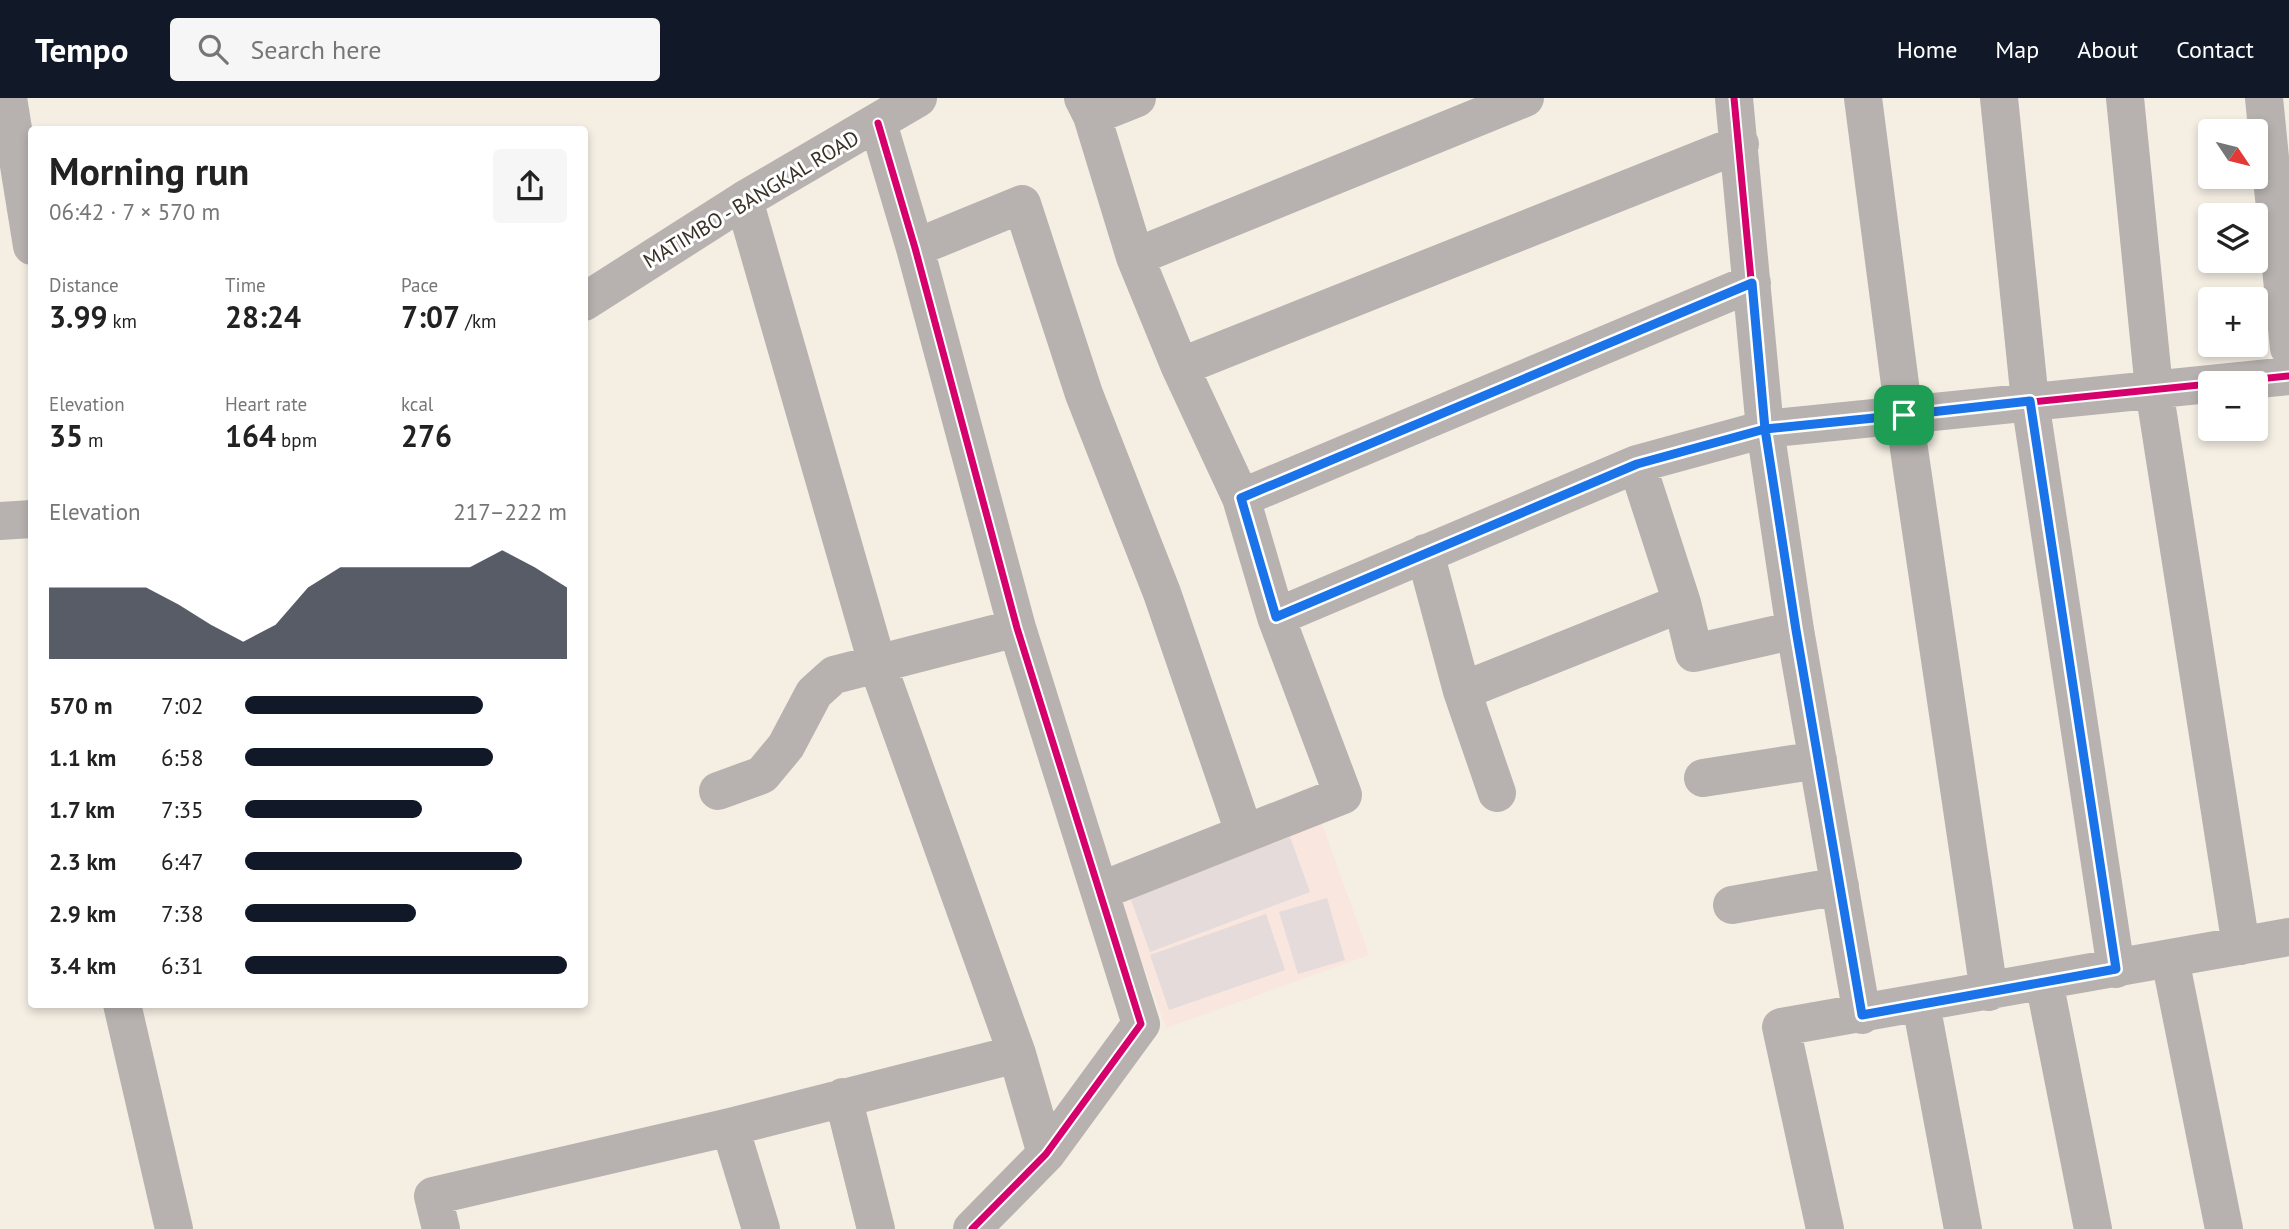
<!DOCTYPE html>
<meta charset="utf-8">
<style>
:root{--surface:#fff;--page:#f6f6f6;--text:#222;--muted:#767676;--accent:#111827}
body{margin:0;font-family:"PT Sans",sans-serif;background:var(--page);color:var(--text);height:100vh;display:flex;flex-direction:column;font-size:26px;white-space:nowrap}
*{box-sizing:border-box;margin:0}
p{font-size:23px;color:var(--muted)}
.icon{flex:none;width:38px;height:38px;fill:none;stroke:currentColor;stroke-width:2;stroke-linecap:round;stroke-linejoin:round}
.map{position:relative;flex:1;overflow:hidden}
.drawer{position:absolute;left:28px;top:28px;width:560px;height:882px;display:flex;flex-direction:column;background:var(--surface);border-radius:7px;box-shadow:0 4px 10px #0003}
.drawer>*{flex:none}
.needle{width:46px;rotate:125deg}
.buttons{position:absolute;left:2198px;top:21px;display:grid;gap:14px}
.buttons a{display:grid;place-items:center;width:70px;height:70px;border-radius:7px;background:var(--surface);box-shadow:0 4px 10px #0003;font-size:35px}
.pin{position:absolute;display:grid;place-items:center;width:60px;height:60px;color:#fff;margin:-30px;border-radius:14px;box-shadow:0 4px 10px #0006}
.round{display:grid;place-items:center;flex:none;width:74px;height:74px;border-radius:7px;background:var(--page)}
.summary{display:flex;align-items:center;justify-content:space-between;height:119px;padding:0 21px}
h1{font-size:38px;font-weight:700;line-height:52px}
.figures{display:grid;grid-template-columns:repeat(3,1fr);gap:10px;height:119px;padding:7px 21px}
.figures div{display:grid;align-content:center}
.figures b{font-size:30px;font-weight:700}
.figures small{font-size:19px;font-weight:400}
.figures p{font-size:19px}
.chart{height:196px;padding:14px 21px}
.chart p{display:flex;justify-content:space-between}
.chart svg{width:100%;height:126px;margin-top:7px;fill:var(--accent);opacity:.7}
ul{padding:0 21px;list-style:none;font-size:23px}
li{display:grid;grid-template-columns:112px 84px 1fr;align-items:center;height:52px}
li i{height:18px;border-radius:9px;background:var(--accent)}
header{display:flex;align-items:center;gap:42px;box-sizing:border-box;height:98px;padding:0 35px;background:var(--accent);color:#fff}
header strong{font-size:33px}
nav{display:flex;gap:38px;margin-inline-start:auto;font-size:24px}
.search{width:490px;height:63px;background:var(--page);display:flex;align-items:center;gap:18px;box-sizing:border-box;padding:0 24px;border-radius:7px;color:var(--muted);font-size:26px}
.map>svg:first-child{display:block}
.education{fill:#f8e6df}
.building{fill:#e5dbda}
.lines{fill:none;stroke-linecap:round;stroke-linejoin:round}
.minor{stroke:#b7b2b0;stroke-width:38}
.cycleway-casing{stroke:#fefefe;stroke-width:11}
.cycleway{stroke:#d6006c;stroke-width:7}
.route-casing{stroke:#fff;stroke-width:14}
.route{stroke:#1a73e8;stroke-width:9}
.labels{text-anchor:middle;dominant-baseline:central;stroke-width:6;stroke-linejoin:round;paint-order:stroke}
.street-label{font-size:21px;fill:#383024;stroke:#fefefe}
</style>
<header>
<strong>Tempo</strong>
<div class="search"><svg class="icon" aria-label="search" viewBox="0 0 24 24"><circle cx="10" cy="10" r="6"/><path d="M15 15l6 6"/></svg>Search here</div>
<nav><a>Home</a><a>Map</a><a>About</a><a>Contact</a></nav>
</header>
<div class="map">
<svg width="2289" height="1131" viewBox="0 0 2289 1131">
<rect width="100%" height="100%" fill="#f4eee3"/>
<path class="education" d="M1322,726L1369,857L1166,930L1119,799Z"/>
<path class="building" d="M1290,739L1310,794L1150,854L1130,799Z
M1327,800L1345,862L1298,876L1279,814Z
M1266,816L1285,872L1169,912L1150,857Z"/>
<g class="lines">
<path class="minor" d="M8,0L32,148
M1083,0L1092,18L1135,159L1180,269L1740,46
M1734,0L1765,331L1795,532L1862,917
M1863,0L1904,317L1989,894
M1999,0L2030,303L2116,871
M2125,0L2154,291L2241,848
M2264,0L2289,250
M1092,18L1137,0
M878,25L915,150L1017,530L1141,926L1046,1056L972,1131
M744,102L877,565L1017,956L1046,1056
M915,150L1022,106L1084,296L1162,495L1244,734
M1135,159L1525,0
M584,204L744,102L918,0
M1637,366L1682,505L1694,555L1795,532
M1241,400L1752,185
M0,423L32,421
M1425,455L1462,593L1497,695
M1276,519L1637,366L1765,331L2289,278
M1462,593L1682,505
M1703,680L1818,662
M718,693L762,677L786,648L814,595L834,577L1017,530
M1100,793L1343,697L1276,519L1241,400L1180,269
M1732,807L1840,788
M2170,861L2224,1131
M2044,883L2093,1131
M122,906L174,1131
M1921,906L1963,1131
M843,999L876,1131
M730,1029L761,1131
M441,1131L433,1098L730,1029L1017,956
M1825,1131L1781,929L2289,839"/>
<defs>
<path id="cycleway" d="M1734,0L1765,331L1795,532L1862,917
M878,25L915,150L1017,530L1141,926L1046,1056L972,1131
M1276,519L1637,366L1765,331L2289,278"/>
</defs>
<use href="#cycleway" class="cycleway-casing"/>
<use href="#cycleway" class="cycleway"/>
</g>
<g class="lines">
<defs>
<path id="route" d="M1904,317L1765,331L1637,366L1276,519L1241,400L1752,185L1765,331L1796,532L1862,917L2116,871L2030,303L1904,317"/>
</defs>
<use href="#route" class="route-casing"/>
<use href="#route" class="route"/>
</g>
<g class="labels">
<g class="street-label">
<text transform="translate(751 101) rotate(-31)">MATIMBO - BANGKAL ROAD</text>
</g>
</g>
</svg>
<div class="buttons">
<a><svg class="needle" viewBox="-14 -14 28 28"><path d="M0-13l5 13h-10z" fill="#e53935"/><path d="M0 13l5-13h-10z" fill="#767676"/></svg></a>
<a><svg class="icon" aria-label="layers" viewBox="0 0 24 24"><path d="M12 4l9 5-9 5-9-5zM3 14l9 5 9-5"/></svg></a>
<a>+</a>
<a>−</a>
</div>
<div class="pin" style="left:1904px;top:317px;background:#1e9e55"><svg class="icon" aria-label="arrive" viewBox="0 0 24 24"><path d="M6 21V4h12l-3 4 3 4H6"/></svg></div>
<section class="drawer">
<div class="summary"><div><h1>Morning run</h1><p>06:42 · 7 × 570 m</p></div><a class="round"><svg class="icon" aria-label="share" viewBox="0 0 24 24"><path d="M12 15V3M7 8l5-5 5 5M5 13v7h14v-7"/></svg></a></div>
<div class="figures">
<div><p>Distance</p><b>3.99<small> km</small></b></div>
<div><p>Time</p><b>28:24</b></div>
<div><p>Pace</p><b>7:07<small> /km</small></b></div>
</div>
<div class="figures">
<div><p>Elevation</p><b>35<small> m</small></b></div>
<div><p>Heart rate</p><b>164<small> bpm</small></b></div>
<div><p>kcal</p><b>276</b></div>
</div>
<div class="chart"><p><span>Elevation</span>217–222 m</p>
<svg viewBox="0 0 160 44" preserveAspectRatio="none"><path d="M0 44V19L10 19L20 19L30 19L40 25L50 32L60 38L70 32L80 19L90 12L100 12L110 12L120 12L130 12L140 6L150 12L160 19V44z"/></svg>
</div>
<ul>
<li><b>570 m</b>7:02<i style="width:74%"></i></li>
<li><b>1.1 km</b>6:58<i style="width:77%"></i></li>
<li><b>1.7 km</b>7:35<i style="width:55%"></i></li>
<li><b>2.3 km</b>6:47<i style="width:86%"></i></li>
<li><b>2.9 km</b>7:38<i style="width:53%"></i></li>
<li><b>3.4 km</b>6:31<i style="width:100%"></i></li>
</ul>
</section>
</div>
